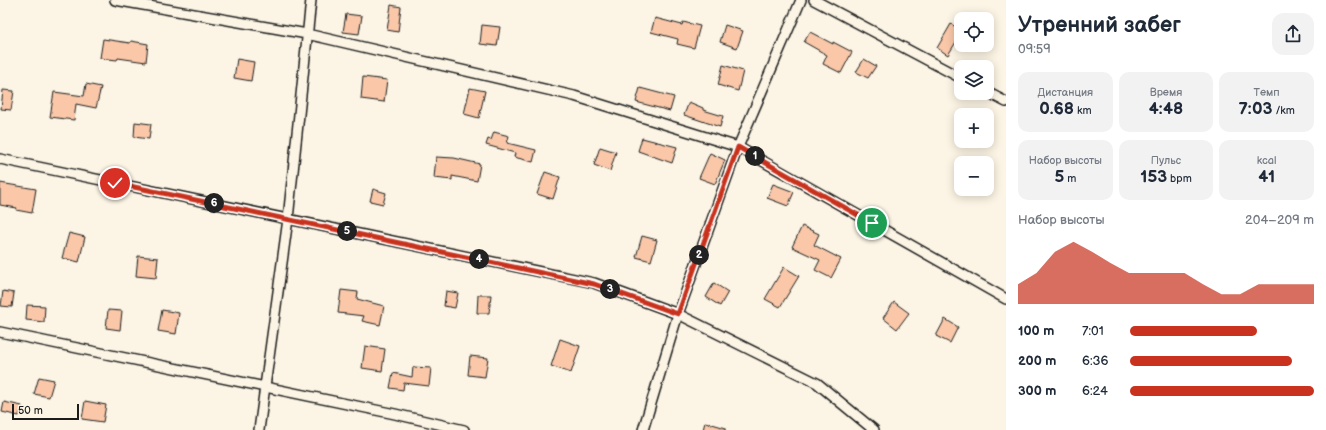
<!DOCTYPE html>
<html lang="ru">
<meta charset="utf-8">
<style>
:root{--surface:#fff;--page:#f2f2f3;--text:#1f2937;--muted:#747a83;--accent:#c8321e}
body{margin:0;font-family:"Balsamiq Sans",sans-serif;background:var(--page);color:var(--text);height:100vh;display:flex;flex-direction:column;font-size:15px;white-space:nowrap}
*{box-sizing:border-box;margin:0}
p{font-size:13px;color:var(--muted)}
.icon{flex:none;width:22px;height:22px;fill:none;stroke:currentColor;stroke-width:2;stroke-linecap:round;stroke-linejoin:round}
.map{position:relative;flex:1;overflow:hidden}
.side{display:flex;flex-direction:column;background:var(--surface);width:320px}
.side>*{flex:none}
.tools{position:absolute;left:954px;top:12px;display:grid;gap:8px}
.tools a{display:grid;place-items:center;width:40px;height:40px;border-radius:8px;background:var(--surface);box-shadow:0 2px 10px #0003;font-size:20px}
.scale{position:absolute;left:12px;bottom:10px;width:67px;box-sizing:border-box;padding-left:4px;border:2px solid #1c1c1c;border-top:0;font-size:11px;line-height:14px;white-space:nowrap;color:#1c1c1c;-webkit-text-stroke:3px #fcf5e5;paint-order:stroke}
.pin{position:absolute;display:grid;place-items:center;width:34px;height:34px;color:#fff;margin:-17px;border:2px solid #fff;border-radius:50%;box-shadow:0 1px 4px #0007}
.km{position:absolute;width:20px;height:20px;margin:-10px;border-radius:50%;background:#222;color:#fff;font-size:11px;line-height:20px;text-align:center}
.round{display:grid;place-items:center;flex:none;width:42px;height:42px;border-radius:12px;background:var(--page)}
.overview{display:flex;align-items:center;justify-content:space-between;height:68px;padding:0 12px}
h1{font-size:22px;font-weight:800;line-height:30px}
.metrics{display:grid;grid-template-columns:repeat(3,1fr);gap:6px;height:68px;padding:4px 12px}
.metrics div{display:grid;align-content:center;border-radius:10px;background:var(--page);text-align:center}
.metrics b{font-size:17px;font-weight:800}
.metrics small{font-size:11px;font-weight:400}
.metrics p{font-size:11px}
.chart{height:112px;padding:8px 12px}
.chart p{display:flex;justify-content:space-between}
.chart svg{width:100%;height:72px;margin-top:4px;fill:var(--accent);opacity:.7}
ul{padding:0 12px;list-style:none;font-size:13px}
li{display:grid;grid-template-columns:64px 48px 1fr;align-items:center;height:30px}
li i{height:10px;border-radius:5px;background:var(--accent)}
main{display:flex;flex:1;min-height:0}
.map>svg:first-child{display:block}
.building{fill:#fac8a9;stroke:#1c1c1c}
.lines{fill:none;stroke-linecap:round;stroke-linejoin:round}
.minor-casing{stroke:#1c1c1c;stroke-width:12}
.minor{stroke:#fcf5e5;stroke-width:9}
.route-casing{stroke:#fff;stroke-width:8}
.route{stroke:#c8321e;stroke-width:5}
</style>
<main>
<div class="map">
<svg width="1006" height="430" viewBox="0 0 1006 430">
<rect width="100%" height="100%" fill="#fcf5e5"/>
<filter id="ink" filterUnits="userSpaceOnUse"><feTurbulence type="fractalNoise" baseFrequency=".025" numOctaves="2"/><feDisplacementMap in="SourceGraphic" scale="8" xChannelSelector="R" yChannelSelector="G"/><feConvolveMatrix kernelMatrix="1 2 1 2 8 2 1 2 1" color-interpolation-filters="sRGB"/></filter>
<g filter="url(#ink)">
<path class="building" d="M391,5L401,7L398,32L387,30Z
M346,14L362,16L359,34L343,32Z
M655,18L682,25L683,22L700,26L694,48L677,44L678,39L651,32Z
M951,24L961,30V34L948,55L937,48Z
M482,25L500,27L497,46L480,44Z
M725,25L743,31L737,48L720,42Z
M810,32L833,44V42L852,52L841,73L823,64L827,55L804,42Z
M103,39L130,43L131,41L148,44L146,62L118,58L117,60L100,58Z
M237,59L254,62L251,81L234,78Z
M864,59L876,66L868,78L856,72Z
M723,65L743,71L738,91L718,85Z
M363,77L387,80L384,102L361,99Z
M86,84L101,87L96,108L76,104L74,120L50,117L54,92L84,96Z
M470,88L485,91L479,118L464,114Z
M640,88L674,97L670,111L636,102Z
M3,90L14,91L11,110L1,109Z
M689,102L703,108V110L723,116L720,127L684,115Z
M135,122L151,124L149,139L134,137Z
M494,132L509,136L507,143L536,150L533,162L514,157L515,153L486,145L488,139L491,140Z
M642,138L677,147L672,163L638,151Z
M600,147L616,152L610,171L594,165Z
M710,153L725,160L715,184L699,178Z
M436,157L454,158L480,164L477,181L452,176V180L434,178Z
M545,172L560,177L553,199L537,194Z
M0,183L36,189L32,213L16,210L17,208L0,205Z
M773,184L794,192L788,206L767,198Z
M373,189L386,193L383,204L370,201Z
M802,226L819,234L814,245L841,259L831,278L815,270L820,260L792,247Z
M69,233L85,237L79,262L62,258Z
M642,236L657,240L651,261L636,257Z
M138,256L158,258L156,278L136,276Z
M784,267L799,276L780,307L765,299Z
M714,283L728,292L720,306L706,297Z
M341,290L358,292L357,299L384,306L380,325L362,321L364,316L338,313Z
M3,291L14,293L12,307L1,306Z
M446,291L458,293L455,308L444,306Z
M478,295H491L489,313H477Z
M894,302L909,313L897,329L883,318Z
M27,305L45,306L44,322L26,320Z
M108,310L122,311L120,330L106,328Z
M162,310L179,313L176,334L158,331Z
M945,319L958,327L950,343L936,336Z
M560,339L580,346L571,373L551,366Z
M365,346L385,349L382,371L362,368Z
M470,356L488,358L485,377L468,375Z
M413,367L431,368L429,386L404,383L403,390L390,388L393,373L412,377Z
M39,377L54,380L49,397L34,394Z
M85,401L106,405L103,422L82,419Z
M4,402L22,406L19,416L2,412Z
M705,422L726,428L725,430H703Z"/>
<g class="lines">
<defs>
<path id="minor" d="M115,0L307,34L574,96L738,147L1006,299
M814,0L961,78
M987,92L1006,102
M0,159L594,283L678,314L817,383L874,430
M0,332L395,414L464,430
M259,430L288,219L311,0
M643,430L678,314L738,147L801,0"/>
</defs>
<use href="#minor" class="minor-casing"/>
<use href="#minor" class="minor"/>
</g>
</g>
<g class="lines" filter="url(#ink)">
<defs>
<path id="route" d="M115,183L594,284L678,314L738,147L872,223"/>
</defs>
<use href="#route" class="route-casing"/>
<use href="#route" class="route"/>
</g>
</svg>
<div class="tools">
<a><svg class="icon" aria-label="locate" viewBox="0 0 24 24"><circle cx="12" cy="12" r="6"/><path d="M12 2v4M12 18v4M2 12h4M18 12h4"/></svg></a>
<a><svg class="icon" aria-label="layers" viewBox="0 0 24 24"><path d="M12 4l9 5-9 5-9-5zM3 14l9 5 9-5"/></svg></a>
<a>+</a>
<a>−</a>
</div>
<div class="scale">50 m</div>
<div class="pin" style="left:872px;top:223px;background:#1e9e55"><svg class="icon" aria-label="arrive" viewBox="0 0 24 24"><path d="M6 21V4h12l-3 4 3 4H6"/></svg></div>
<div class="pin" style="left:115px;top:183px;background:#d93025"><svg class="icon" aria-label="check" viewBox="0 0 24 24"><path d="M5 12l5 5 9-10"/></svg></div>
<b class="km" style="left:755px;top:156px">1</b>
<b class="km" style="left:699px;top:255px">2</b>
<b class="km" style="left:610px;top:289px">3</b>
<b class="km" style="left:479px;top:259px">4</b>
<b class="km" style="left:347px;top:231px">5</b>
<b class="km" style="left:214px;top:203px">6</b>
</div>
<section class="side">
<div class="overview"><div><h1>Утренний забег</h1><p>09:59</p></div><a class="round"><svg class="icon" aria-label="share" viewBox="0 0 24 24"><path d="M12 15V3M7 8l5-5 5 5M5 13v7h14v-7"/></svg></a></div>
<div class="metrics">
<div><p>Дистанция</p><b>0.68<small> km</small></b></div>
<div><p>Время</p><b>4:48</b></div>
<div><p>Темп</p><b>7:03<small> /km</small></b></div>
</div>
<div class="metrics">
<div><p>Набор высоты</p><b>5<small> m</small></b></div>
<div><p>Пульс</p><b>153<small> bpm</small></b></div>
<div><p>kcal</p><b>41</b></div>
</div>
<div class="chart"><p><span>Набор высоты</span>204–209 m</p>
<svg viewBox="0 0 160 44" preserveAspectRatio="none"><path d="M0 44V32L10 25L20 12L30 6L40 12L50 19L60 25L70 25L80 25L90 25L100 32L110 38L120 38L130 32L140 32L150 32L160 32V44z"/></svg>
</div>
<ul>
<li><b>100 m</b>7:01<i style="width:69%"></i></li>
<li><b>200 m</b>6:36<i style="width:88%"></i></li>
<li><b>300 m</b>6:24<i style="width:100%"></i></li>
</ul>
</section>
</main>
